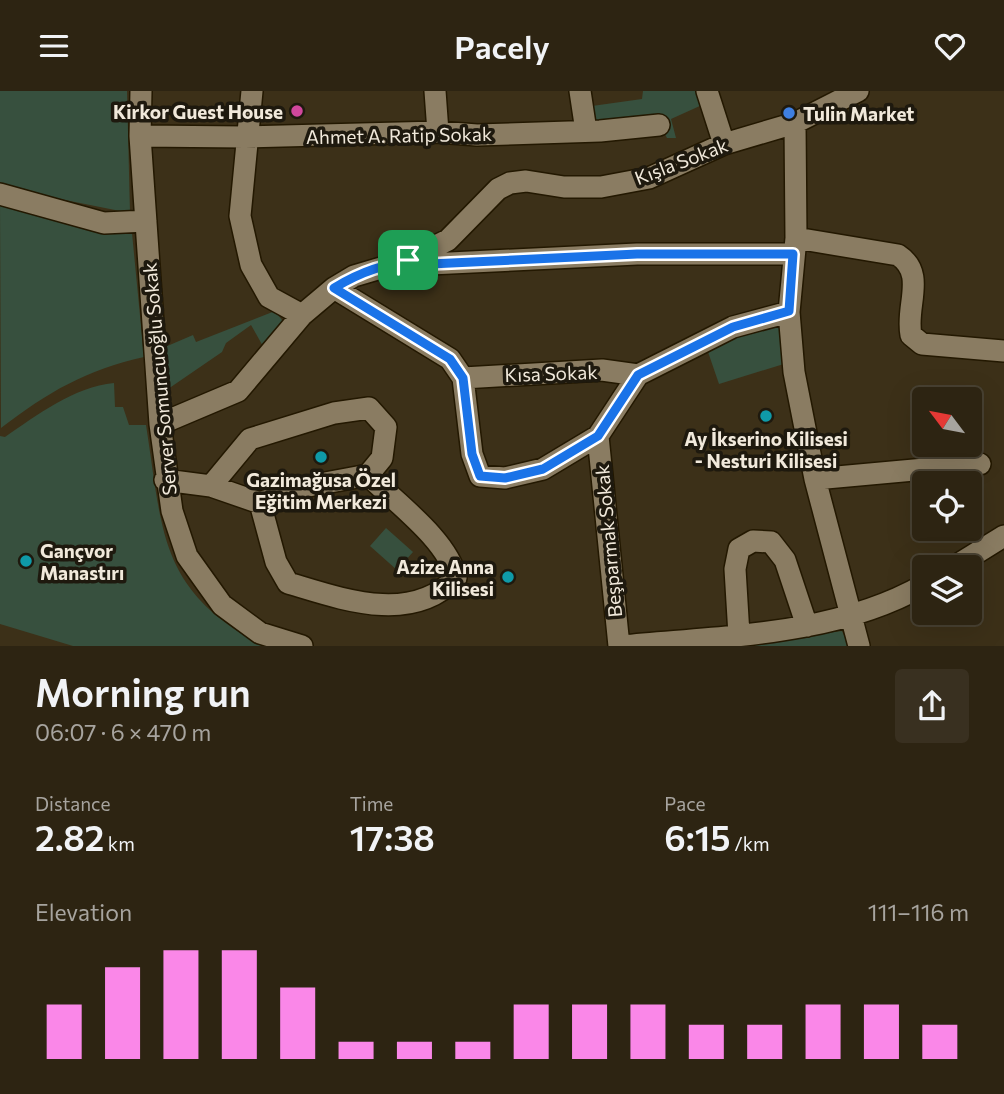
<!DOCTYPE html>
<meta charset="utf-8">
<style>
:root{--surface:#2d2412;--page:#393020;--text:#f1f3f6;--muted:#a7a49f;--line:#484132;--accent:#fa87e8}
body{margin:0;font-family:Commissioner,sans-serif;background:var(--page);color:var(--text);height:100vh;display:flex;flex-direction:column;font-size:26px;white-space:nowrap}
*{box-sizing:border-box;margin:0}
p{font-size:23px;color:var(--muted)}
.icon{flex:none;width:38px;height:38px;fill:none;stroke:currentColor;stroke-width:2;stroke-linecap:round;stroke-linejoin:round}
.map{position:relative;height:555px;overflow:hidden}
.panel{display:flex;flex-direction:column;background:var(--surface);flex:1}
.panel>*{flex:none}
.needle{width:46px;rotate:302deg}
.buttons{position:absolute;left:912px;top:296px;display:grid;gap:14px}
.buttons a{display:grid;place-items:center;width:70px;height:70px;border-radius:7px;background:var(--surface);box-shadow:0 7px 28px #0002,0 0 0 2px var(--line);font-size:35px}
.pin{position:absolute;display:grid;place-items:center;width:60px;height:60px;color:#fff;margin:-30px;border-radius:14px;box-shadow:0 4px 10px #0006}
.round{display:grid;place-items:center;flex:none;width:74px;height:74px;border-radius:7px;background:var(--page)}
.headline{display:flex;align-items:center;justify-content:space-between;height:119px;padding:0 35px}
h1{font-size:38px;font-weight:600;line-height:52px}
.figures{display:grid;grid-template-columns:repeat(3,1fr);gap:10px;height:119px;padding:7px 35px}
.figures div{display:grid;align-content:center}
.figures b{font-size:35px;font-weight:600}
.figures small{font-size:19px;font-weight:400}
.figures p{font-size:19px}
.chart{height:196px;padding:14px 35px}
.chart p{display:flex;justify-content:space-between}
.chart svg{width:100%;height:126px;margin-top:7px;stroke:var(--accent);stroke-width:6}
header{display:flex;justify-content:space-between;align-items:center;height:91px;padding:0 35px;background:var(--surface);font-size:32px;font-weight:600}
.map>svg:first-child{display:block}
.green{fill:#37503e}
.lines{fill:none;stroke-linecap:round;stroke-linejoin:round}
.minor-casing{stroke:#231801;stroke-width:24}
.minor{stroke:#8a7c62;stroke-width:21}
.route-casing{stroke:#fff;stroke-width:14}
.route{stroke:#1a73e8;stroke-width:9}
.hotel-dot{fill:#d1479c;stroke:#1e190e;stroke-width:2.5}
.shop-dot{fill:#3f7fe0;stroke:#1e190e;stroke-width:2.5}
.culture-dot{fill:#0f9aa8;stroke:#1e190e;stroke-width:2.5}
.labels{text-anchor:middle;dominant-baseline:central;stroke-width:7;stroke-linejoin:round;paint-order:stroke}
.poi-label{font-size:19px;font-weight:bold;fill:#f1e9db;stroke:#1e190e;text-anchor:end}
.street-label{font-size:19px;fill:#f1e9db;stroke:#1e190e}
</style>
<header><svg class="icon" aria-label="menu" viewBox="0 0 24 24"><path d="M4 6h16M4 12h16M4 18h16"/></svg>Pacely<svg class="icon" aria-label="heart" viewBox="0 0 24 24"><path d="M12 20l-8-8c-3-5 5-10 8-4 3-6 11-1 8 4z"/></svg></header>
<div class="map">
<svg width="1004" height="555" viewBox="0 0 1004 555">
<rect width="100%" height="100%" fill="#3c3018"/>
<path class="green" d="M0,0H127L130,122L0,96Z
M643,0H699L702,14L671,28L676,47H667L658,30L593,35L592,15L642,8Z
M0,111L112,141L132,142L144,266C86,279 48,301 1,337Z
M275,220L285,233L264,257L251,234L226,252L222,261L168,298L165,256L193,244L196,251Z
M780,235L787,272L719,293L707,258L739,244Z
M114,292L115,316H123L129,334H146C163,441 158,499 263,555H73L0,533V345L5,346C37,324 74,296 114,292Z
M386,437L413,461L397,479L370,455Z
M842,540L849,555H722Z"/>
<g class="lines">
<defs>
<path id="minor" d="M141,0L140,45L160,333L172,420L187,465L222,514L260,542L302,555
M252,0L240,125L251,174L269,206L302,224
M435,0L438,41
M580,0L586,40
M707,0L724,53
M795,32L796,147L789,221L794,281L815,388L859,555
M140,45L245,46L438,41L477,44L600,40L659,34
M0,103L104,132L146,130
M796,147L898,164C927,183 905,215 911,244L922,253L1004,260
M408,169L430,173L637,163H793
M334,197L450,268L463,287L472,363L480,385L505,387L543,378L598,345L638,284L733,236L789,221
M463,287L602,279L638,284
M160,333L238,300L302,224L334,197L354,185L408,169L448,149L498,98L510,92L526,90L564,96H601L649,87L724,53L795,32L858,0
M598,345L619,555
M815,388L980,373
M165,389L211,395L250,348L334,322L369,317L386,336L382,367L368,384L298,397L260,412L211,395
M260,412L276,471L288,492C342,508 411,534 456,487C449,450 395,411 368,384
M954,476L1004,445
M739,544L735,478L739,458L753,450L771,451L785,469L807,535
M622,555C723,545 834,545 924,494"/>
</defs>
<use href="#minor" class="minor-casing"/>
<use href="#minor" class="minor"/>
</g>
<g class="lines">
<defs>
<path id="route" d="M637,163H793L789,220L733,236L638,284L598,345L543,378L505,387L480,385L472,363L463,287L450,268L334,197C362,180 396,167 430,173Z"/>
</defs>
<use href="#route" class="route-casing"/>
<use href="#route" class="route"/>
</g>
<circle class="hotel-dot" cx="297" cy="20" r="7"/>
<circle class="shop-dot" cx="789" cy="22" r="7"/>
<g class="culture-dot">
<circle cx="766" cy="325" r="7"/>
<circle cx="321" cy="366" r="7"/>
<circle cx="26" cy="470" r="7"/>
<circle cx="508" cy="486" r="7"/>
</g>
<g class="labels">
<g class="poi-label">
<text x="283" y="20">Kirkor Guest House</text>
<text x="803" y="22" text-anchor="start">Tulin Market</text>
<text x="766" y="347" text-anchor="middle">Ay İkserino Kilisesi<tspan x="766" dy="22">- Nesturi Kilisesi</tspan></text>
<text x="321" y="388" text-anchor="middle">Gazimağusa Özel<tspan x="321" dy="22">Eğitim Merkezi</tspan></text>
<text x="40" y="459" text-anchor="start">Gançvor<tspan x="40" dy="22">Manastırı</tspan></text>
<text x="494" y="475">Azize Anna<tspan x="494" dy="22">Kilisesi</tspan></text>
</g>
<g class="street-label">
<text transform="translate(399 44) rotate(-1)">Ahmet A. Ratip Sokak</text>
<text transform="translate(681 70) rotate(-21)">Kışla Sokak</text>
<text transform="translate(551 282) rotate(-2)">Kısa Sokak</text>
<text transform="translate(159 288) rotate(-95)">Server Somuncuoğlu Sokak</text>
<text transform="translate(608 450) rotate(-95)">Beşparmak Sokak</text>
</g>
</g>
</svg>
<div class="buttons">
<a><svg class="needle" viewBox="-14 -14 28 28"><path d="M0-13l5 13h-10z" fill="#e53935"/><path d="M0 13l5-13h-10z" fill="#a7a49f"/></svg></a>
<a><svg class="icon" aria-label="locate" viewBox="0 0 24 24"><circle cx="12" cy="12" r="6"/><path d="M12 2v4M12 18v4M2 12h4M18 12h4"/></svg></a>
<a><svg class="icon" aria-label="layers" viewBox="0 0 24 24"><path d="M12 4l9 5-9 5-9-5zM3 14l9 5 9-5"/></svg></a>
</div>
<div class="pin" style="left:408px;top:169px;background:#1e9e55"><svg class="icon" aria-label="arrive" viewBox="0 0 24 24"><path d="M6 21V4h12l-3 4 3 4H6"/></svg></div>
</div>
<section class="panel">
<div class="headline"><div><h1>Morning run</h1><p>06:07 · 6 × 470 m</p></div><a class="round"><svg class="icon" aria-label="share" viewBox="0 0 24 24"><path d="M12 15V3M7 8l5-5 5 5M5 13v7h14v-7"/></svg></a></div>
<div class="figures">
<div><p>Distance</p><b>2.82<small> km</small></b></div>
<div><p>Time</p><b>17:38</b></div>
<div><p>Pace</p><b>6:15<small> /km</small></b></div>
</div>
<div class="chart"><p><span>Elevation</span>111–116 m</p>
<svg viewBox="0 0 160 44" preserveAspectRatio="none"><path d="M5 44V25M15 44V12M25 44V6M35 44V6M45 44V19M55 44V38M65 44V38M75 44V38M85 44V25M95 44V25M105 44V25M115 44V32M125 44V32M135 44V25M145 44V25M155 44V32"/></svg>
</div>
</section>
